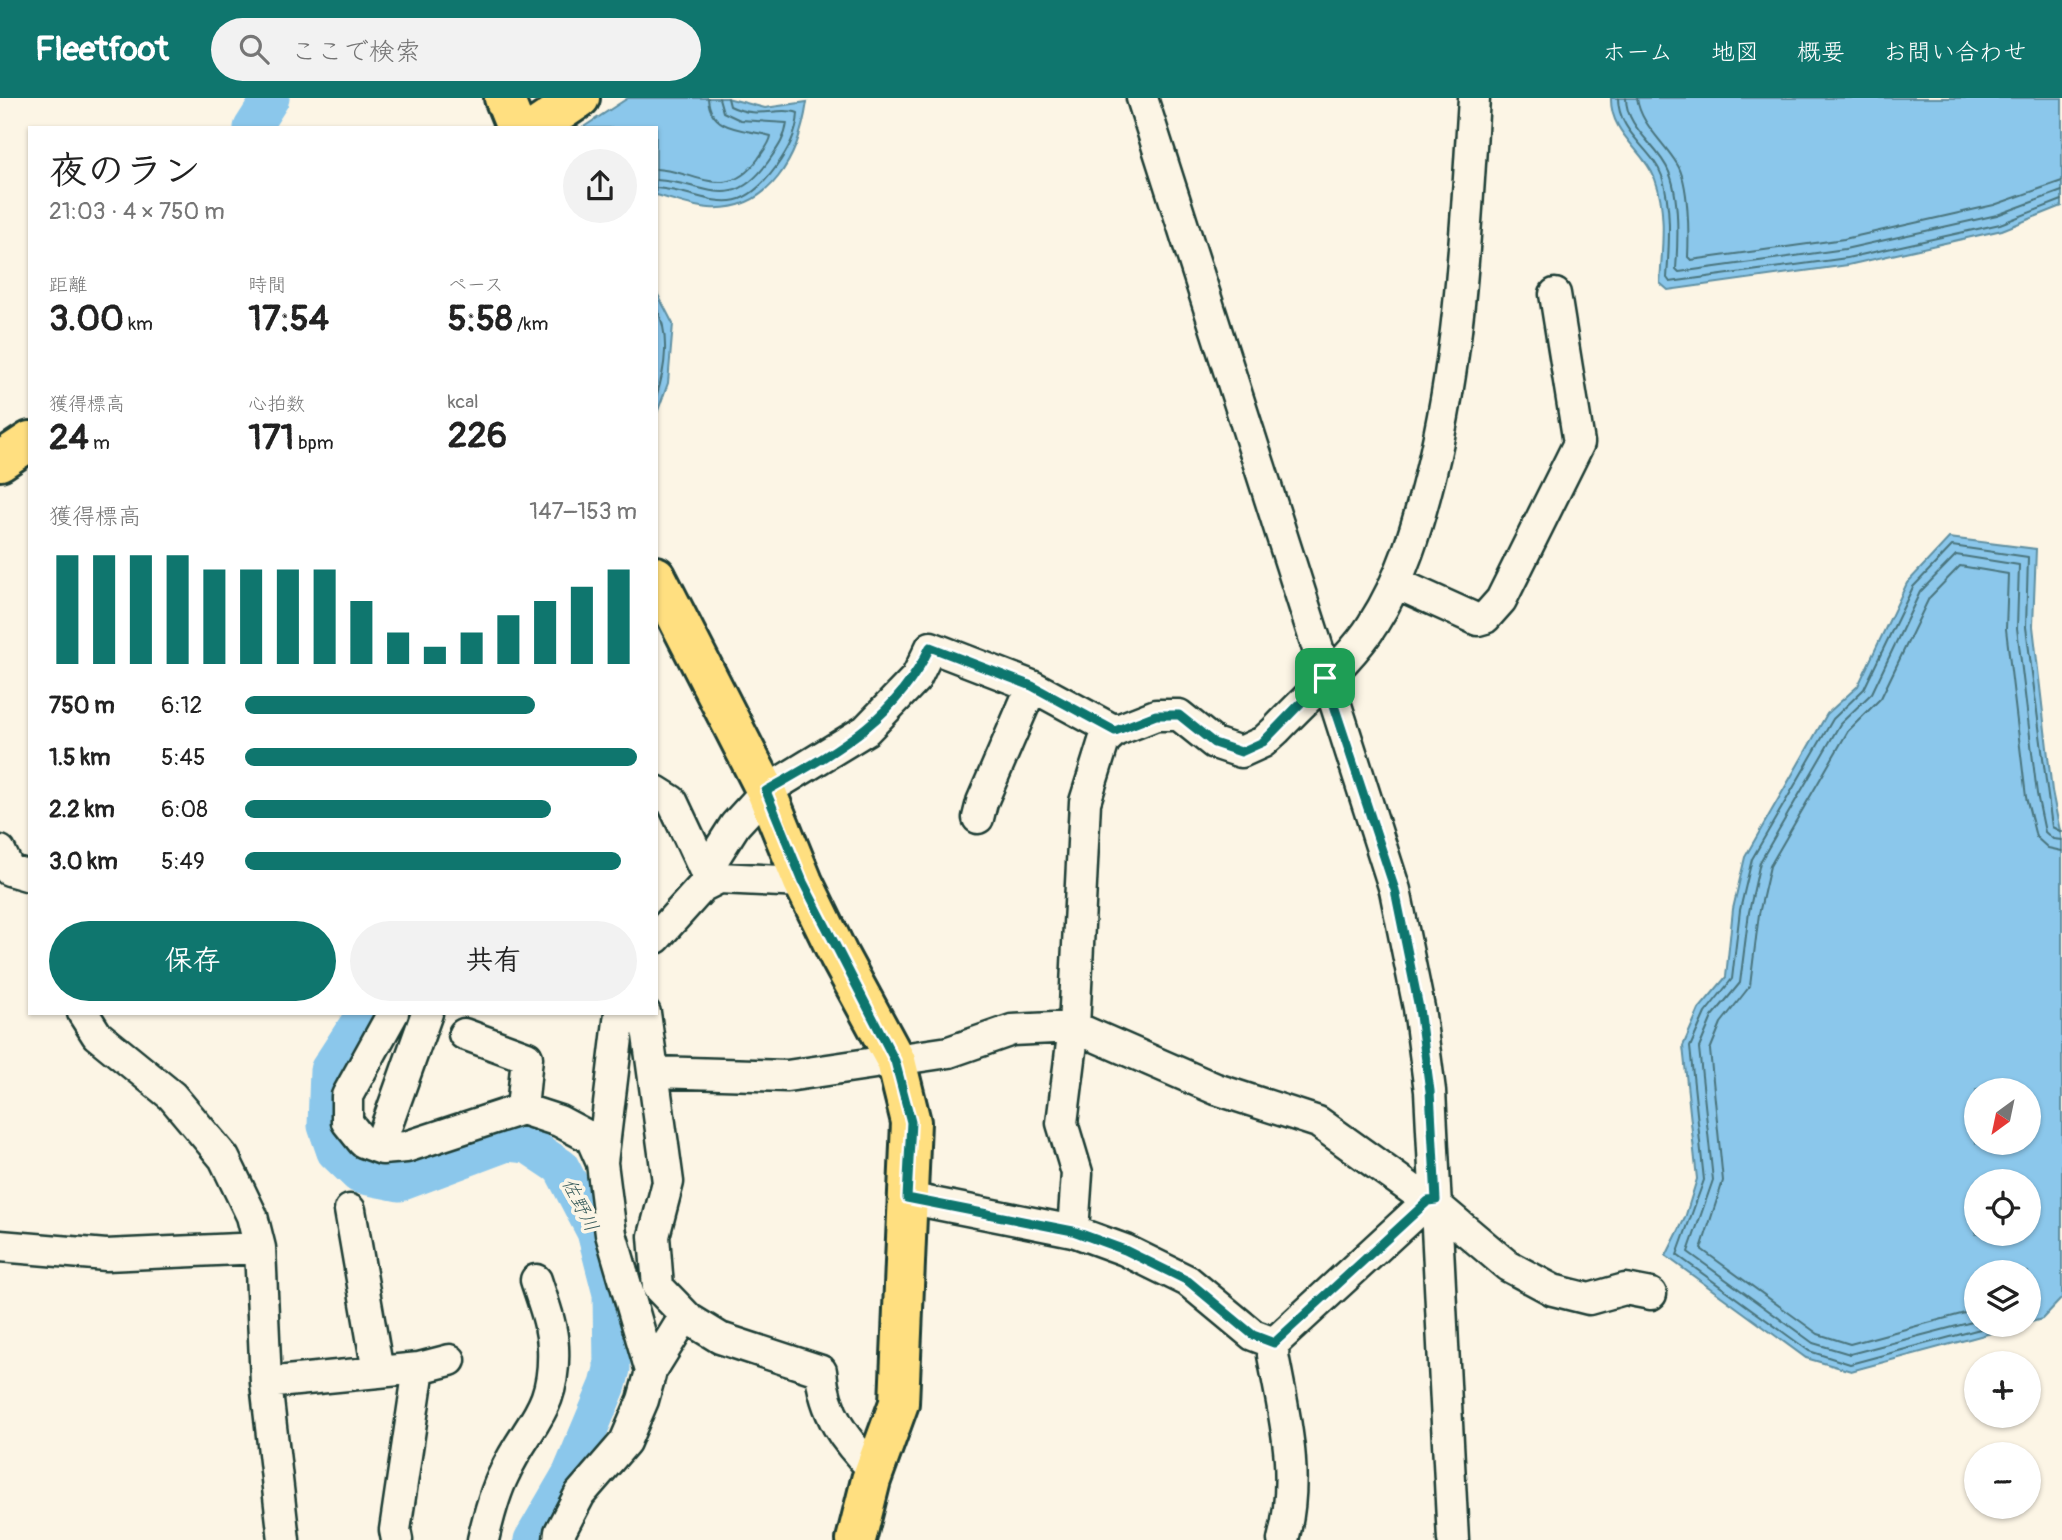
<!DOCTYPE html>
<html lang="ja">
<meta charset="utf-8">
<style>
:root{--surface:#fff;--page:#f2f2f2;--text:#222;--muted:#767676;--accent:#0f766e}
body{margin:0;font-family:Pangolin,"Klee One",sans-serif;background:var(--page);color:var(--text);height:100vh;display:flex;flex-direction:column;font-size:26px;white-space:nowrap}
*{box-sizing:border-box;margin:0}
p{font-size:23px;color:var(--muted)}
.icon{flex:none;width:38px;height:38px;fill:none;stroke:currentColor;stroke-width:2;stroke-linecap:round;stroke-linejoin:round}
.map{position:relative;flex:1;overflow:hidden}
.sheet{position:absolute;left:28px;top:28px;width:630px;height:889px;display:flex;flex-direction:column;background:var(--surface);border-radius:0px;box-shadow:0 2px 5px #0004}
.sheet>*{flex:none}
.needle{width:46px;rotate:213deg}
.tools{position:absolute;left:1964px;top:980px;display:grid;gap:14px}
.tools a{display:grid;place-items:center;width:77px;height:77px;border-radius:50%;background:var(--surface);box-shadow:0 2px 5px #0004;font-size:35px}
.pin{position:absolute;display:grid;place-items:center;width:60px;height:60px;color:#fff;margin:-30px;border-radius:14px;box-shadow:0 4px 10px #0006}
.round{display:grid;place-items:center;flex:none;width:74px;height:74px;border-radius:37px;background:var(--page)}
.overview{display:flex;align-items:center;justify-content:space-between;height:119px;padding:0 21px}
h1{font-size:38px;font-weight:700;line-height:52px}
.figures{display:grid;grid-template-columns:repeat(3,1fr);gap:10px;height:119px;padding:7px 21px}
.figures div{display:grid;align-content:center}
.figures b{font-size:35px;font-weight:700}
.figures small{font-size:19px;font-weight:400}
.figures p{font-size:19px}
.chart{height:196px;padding:14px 21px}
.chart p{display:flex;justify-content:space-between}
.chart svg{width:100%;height:126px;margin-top:7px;stroke:var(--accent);stroke-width:6}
.cta{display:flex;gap:14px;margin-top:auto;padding:14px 21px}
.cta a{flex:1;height:80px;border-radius:42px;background:var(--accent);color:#fff;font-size:28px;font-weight:700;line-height:80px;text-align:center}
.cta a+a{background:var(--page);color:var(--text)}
ul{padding:0 21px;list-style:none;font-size:23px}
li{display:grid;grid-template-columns:112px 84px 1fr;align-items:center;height:52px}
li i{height:18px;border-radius:9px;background:var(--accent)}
header{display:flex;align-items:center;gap:42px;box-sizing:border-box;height:98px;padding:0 35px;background:var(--accent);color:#fff}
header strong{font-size:33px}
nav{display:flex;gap:38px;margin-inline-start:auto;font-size:24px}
.search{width:490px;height:63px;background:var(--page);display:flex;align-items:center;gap:18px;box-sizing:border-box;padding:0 24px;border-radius:38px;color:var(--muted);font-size:26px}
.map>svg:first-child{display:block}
.water{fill:#8bc7eb;stroke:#6090a2;stroke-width:2;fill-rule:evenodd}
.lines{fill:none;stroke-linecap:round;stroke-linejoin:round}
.shore{stroke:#4a747d;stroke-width:2}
.river{stroke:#8bc7eb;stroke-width:37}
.minor-casing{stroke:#1f3d34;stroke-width:35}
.major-casing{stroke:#1f3d34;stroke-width:44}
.minor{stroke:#fcf5e5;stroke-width:30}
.major{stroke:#ffdf80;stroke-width:38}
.route-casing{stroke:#fff;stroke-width:14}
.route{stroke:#0f766e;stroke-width:9}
.labels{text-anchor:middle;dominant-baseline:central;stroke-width:7;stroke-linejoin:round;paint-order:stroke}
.water-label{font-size:19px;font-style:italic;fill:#355959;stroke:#fcf5e5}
</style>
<header>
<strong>Fleetfoot</strong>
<div class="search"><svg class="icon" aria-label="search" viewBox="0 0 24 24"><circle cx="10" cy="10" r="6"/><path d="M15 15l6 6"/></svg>ここで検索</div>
<nav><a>ホーム</a><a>地図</a><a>概要</a><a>お問い合わせ</a></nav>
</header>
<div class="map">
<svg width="2062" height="1442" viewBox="0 0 2062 1442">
<rect width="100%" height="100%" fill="#fcf5e5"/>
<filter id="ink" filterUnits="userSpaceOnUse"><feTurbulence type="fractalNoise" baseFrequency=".0143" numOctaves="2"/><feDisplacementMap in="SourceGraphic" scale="14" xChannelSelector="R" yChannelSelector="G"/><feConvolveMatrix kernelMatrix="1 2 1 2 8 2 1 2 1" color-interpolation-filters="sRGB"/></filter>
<g filter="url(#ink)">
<path class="water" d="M628,0H727L765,10L807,4C799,58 771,114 709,110C691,109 673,101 656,97V30H582Z
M1611,0H2062V108L2002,132L1848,167L1668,192L1660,185C1662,152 1667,112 1655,81C1644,52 1610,36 1611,0Z
M656,193L673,226L668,285L656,318Z
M1949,440L2036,451L2033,528L2052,693L2062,743V1200L2042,1221L2028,1225V1174H1976V1227H2021L1851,1273L1806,1260L1666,1158L1685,1120L1697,1081L1683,948L1699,911L1726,879L1733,811L1745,759L1827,616L1858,588L1907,485ZM1976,992H2028V1045H1976ZM1976,1083H2028V1136H1976Z"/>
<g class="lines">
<path class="shore" d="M1618,0C1618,35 1652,50 1662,78C1672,110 1669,148 1667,180L1670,184L1847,160L2000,126L2062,102
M1626,0C1626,31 1659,48 1669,74C1680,100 1678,143 1676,171L1679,174L1845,151L1997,117L2062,93
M1637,0C1640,26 1664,44 1677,66C1689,85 1689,136 1688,159L1691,162L1844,141L1994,107L2062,83
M656,71C697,73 726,105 758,61C763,53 770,46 771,38C747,31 710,35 708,0
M656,82C706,84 730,117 768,64C777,51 785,41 787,25L740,22L723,14L719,0
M656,90C711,95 734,127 776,69C788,52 797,36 798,15C779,8 758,22 730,8L728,0
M656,209C670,235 666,270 656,299
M1976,1212L1850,1246L1818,1236L1701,1151L1723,1083L1710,952L1721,925L1750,888L1759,816L1770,768L1848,633L1881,600L1929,500L1960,468L2008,476L2006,531L2026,699L2036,739L2048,750L2062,753
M1976,1223L1850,1256L1813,1245L1688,1154L1713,1082L1699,950L1712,919L1740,885L1749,814L1760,764L1840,626L1872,595L1920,494L1956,457L2019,467L2017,530L2037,696L2045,734L2053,741L2062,742
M1995,1227L1850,1266L1809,1253L1677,1157L1704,1082L1690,949L1705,915L1732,881L1740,812L1752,761L1833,621L1864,591L1913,489L1952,448L2028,459L2026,529L2052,729L2062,734"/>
<path class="river" d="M252,30L271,0
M365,915L328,972L326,1028L335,1054L359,1077L400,1085L507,1045L528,1047L561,1069L595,1134L611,1196L612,1271L608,1287L571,1375L532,1442"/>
<defs>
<path id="minor" d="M1142,0L1395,792L1419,910L1430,993L1453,1442
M1396,485L1478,522L1485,520L1501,502L1579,345L1555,196
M1115,633L1104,643L1085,704L1074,929L1216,991L1318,1024L1428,1103L1436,1102
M656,693L672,703L710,784
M978,720L982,704L1032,588
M0,753L9,772L30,778
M705,774L735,727L766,693L866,632L916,580L931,549L1032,588L1115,633L1156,617H1179L1214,645L1241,654L1263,644L1276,632C1304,602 1353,559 1373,526C1402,481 1417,430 1430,378C1461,254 1466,127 1474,0
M656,840L703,788L719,780L803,784
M83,915L97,937L172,998L224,1060L252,1118L260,1150L266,1285L284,1442
M393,915L347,998V1024L363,1044L382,1051L406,1049L522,1011L559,1023L591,1040L602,1065L611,1136L651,1273L643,1302L625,1344L580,1396L560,1434L559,1442
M645,915L668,1084L654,1138L658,1189L689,1221L720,1240L821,1273C824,1315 845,1343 874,1372
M464,936L527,959L522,1011
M654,974L787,978L949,954L1012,932L1074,929L1062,1025L1077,1075L1073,1133
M379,1049L427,915
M602,1064L620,915
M907,1100L1073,1133L1125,1152L1188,1183L1253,1237L1274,1245
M1437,1108L1508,1168L1553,1192L1589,1201L1625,1191L1651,1196
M350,1112L378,1274
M0,1148L106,1157L260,1150
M651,1273L685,1218
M266,1285L419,1270L450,1262
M397,1442L395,1432L419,1270
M483,1442C488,1420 494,1396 504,1376C527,1325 556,1314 553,1249C552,1226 543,1204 536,1182
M1283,1442C1300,1377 1285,1321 1273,1257L1274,1245L1428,1103"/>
<path id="major" d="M504,0L516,30
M536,30L580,0
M0,363L30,343
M656,478L766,693L803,784L839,858L896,963L911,1024L899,1305L871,1382L856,1442"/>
</defs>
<use href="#minor" class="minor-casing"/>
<use href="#major" class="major-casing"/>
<use href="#minor" class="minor"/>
<use href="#major" class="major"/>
</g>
</g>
<g class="lines" filter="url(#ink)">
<defs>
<path id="route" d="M930,549L1032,588L1115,633L1156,617H1179L1214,645L1241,654L1263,644L1325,580L1395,792L1419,910L1430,993L1436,1102L1428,1103L1274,1245L1253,1237L1188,1183L1125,1152L1073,1133L907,1100L911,1024L895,963L803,784L766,693C834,654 895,623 930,549Z"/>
</defs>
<use href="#route" class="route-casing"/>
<use href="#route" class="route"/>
</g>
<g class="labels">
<g class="water-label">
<text transform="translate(580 1107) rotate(63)">佐野川</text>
</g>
</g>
</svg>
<div class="tools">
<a><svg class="needle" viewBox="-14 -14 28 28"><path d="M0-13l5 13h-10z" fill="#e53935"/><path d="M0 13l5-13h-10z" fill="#767676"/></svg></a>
<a><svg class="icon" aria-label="locate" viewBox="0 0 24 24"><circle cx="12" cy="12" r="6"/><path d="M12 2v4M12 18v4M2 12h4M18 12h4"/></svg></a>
<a><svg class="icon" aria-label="layers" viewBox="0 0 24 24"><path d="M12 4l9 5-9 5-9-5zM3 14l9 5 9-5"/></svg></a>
<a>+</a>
<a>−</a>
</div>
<div class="pin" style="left:1325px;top:580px;background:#1e9e55"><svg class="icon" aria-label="arrive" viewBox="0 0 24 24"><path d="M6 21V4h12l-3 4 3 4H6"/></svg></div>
<section class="sheet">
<div class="overview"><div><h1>夜のラン</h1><p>21:03 · 4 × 750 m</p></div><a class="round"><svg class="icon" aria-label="share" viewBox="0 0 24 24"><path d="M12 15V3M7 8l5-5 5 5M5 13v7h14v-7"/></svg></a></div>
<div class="figures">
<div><p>距離</p><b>3.00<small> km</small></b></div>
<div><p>時間</p><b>17:54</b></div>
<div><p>ペース</p><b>5:58<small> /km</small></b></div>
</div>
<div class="figures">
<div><p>獲得標高</p><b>24<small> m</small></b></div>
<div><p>心拍数</p><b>171<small> bpm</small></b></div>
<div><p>kcal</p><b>226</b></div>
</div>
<div class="chart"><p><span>獲得標高</span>147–153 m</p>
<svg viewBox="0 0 160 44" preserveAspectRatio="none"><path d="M5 44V6M15 44V6M25 44V6M35 44V6M45 44V11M55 44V11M65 44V11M75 44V11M85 44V22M95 44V33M105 44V38M115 44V33M125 44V27M135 44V22M145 44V17M155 44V11"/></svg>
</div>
<ul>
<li><b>750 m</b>6:12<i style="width:74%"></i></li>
<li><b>1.5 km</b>5:45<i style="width:100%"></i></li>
<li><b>2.2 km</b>6:08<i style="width:78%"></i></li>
<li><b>3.0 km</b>5:49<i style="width:96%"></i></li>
</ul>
<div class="cta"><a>保存</a><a>共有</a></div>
</section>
</div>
